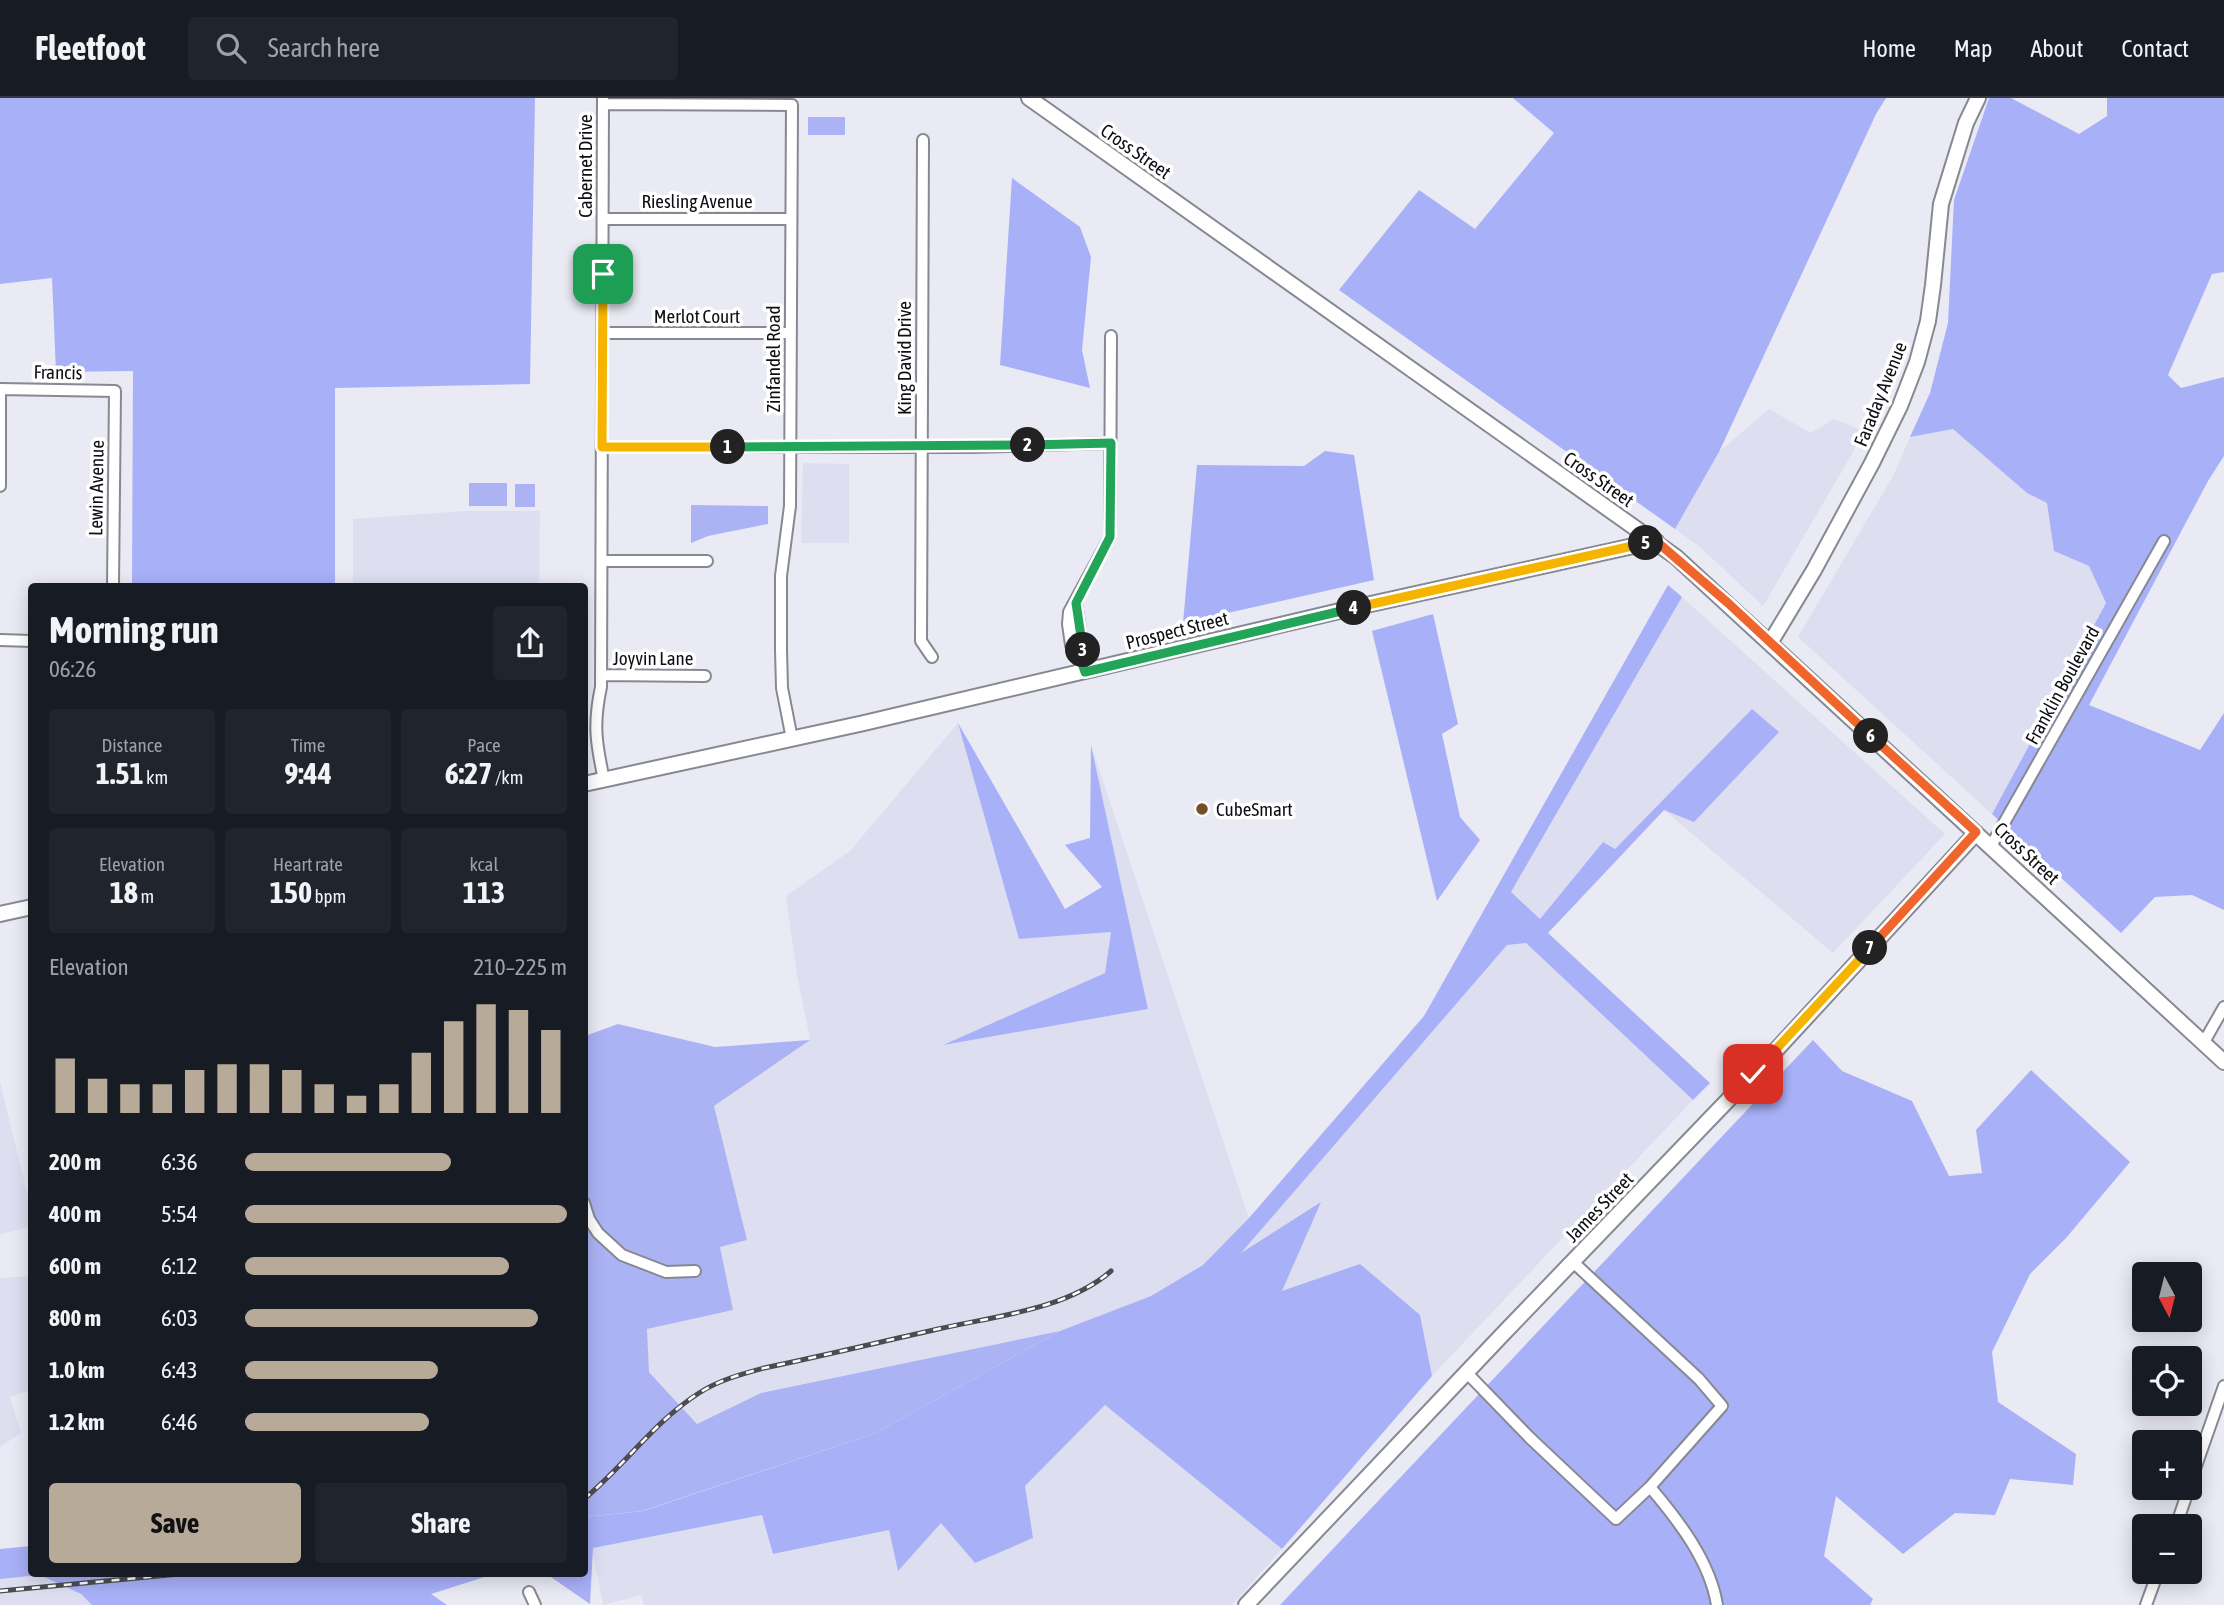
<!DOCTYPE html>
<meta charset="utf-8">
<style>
:root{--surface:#171b24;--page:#20242c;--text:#f1f3f6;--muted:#9ea1a6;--line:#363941;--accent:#b8aa99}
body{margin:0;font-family:"Asap Condensed",sans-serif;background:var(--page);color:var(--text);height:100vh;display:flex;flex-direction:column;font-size:26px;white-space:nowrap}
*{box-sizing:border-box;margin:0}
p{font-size:23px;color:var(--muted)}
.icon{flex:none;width:38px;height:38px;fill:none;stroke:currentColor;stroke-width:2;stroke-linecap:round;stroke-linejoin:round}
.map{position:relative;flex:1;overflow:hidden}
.details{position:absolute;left:28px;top:485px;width:560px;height:994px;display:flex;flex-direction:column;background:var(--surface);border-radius:7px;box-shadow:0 4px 18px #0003}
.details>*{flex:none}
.needle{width:46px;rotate:173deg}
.tools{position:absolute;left:2132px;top:1164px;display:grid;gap:14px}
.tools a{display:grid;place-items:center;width:70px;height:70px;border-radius:7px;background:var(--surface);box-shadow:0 4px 18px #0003;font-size:35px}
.pin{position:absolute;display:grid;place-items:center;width:60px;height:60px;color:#fff;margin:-30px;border-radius:14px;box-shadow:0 4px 10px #0006}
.km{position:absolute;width:35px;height:35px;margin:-18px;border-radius:50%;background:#222;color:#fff;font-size:19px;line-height:35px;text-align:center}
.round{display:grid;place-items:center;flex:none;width:74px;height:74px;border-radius:7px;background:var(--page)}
.headline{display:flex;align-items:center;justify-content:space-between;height:119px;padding:0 21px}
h1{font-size:38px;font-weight:700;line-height:52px}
.metrics{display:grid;grid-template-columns:repeat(3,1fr);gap:10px;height:119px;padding:7px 21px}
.metrics div{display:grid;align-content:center;border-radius:7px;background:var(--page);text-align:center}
.metrics b{font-size:30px;font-weight:700}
.metrics small{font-size:19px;font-weight:400}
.metrics p{font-size:19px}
.chart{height:196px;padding:14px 21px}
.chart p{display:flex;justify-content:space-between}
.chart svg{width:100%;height:126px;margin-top:7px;stroke:var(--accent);stroke-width:6}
.cta{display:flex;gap:14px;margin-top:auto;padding:14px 21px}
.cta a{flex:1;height:80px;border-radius:7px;background:var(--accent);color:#111;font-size:28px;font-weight:700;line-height:80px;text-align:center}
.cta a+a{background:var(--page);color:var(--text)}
ul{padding:0 21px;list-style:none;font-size:23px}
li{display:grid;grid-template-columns:112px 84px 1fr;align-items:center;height:52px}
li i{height:18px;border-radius:9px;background:var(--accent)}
header{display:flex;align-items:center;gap:42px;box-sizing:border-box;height:98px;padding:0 35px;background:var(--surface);border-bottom:2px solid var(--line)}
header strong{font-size:33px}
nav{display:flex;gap:38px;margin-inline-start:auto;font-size:24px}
.search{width:490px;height:63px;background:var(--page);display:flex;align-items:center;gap:18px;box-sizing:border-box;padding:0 24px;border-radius:7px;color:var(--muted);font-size:26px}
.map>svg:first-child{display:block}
.built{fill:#dddff0}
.green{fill:#acb3f5}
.forest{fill:#a8b0f8}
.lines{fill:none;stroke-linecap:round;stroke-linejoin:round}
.street-casing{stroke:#878992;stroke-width:14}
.secondary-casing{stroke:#878992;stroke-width:18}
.street{stroke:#fff;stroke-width:10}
.secondary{stroke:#fff;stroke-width:14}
.rail-casing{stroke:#4b4c51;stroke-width:5}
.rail{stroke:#fff;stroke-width:2.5;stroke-dasharray:8;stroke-linecap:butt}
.split-1-casing{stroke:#fff;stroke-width:14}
.split-2-casing{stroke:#fff;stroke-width:14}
.split-3-casing{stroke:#fff;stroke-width:14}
.split-4-casing{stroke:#fff;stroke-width:14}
.split-5-casing{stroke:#fff;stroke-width:14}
.split-6-casing{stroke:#fff;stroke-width:14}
.split-7-casing{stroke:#fff;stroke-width:14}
.split-8-casing{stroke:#fff;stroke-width:14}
.split-1{stroke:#f5b400;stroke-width:9}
.split-2{stroke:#22a559;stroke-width:9}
.split-3{stroke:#22a559;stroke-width:9}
.split-4{stroke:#22a559;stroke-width:9}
.split-5{stroke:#f5b400;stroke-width:9}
.split-6{stroke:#f0652b;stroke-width:9}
.split-7{stroke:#f0652b;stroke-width:9}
.split-8{stroke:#f5b400;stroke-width:9}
.poi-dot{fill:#725028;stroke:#fff;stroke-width:2.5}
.labels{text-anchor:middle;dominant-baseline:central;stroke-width:7;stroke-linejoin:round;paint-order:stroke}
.street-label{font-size:19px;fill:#0d0e11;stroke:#fff}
.poi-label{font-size:19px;fill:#0d0e11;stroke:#fff;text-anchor:start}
</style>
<header>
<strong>Fleetfoot</strong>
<div class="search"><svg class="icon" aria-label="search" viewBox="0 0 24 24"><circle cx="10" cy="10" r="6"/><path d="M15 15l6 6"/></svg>Search here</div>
<nav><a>Home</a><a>Map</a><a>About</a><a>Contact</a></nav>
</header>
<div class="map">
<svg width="2224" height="1507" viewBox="0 0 2224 1507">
<rect width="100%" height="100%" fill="#e9eaf4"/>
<path class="built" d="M1769,311L1811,335L1834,321L1863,333L1852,356L1763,508L1700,449L1675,431L1719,354Z
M1953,330L2027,395L2047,405L2054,453L2089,468L2106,505L1992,716L1798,539L1893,378L1910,339Z
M803,365L849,366V445H801Z
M465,413H540L539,488H353V421Z
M1682,499L1945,736L1833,855L1664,712L1752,611L1615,751L1603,744L1540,821L1511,794Z
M958,625L1019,841L1111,834L1105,875L947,945L1148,911L1091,647L1249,1120L1507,847L1526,845L1693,1002L1432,1278L1420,1217L1281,1194L1320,1105L1238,1157L1203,1167L1151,1198L1060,1233L761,1295L697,1326L649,1273L646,1231L733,1212L720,1148L747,1142L714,1008L810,941L797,877L786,798L850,753Z
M0,984L32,1115L31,1129L0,1136Z
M31,1178V1292L10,1299L21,1335L0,1349V1180Z
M1105,1307L1282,1451L1232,1507H644L641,1497L603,1507L592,1450L762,1417L774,1456L889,1432L898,1472L941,1425L1025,1388Z
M40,1477L81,1496L92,1507H0V1481Z"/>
<path class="green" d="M808,19H845V37H808Z
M469,385H507V408H469Z
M515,386H535V409H515Z
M691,407L768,408V426L708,438L691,445Z
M618,926L715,949L810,942L714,1008L747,1142L720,1149L733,1212L647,1231L649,1274L697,1326L761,1295L1060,1233L876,1335L642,1413L585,1419V938Z"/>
<path class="forest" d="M0,0H535L530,286L335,290V488H132L133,273L56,274L52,180L0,186Z
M1513,0H1886L1876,16L1719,354L1675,431L1339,192L1419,92L1475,131L1554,35Z
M1989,0H2011L2079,36L2107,18V0H2224V174L2212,176L2168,277L2181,290L2224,279V358L2208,383L2089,607L2200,652L2224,615V812L2192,797L2155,799L2121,835L1992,716L2106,505L2089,468L2054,453L2047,405L2027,395L1953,331L1910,339L1930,295L1948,225L1954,102Z
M1012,80L1080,129L1091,159L1082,252L1090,290L1000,267Z
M1325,353L1354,357L1374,482L1183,525L1197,367L1304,368Z
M1668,487L1682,499L1511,794L1540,821L1603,744L1615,751L1752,611L1779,634L1694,724L1664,712L1548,835L1710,985L1693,1002L1526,845L1507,847L1241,1155L1321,1104L1282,1193L1360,1166L1420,1217L1432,1278L1282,1451L1105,1307L1025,1388L1033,1440L975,1465L941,1425L898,1473L889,1432L773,1456L762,1417L593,1450L590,1506L545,1475H584L585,1419L643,1413L876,1335L1060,1233L1151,1198L1203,1167L1249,1120L1424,918Z
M1433,516L1458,626L1442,636L1460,719L1480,742L1437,803L1372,533Z
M958,625L1065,811L1102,789L1065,747L1090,740L1091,647L1148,911L943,947L1105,875L1111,834L1019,841Z
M1813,942L1842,973L1912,1003L1949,1078L1982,1075L1976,1032L2031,972L2130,1064L2066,1140L2030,1176L1992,1254L1998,1304L2076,1356L2073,1387L2010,1381L1995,1417L1955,1415L1903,1456L1836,1398L1824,1458L1873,1501L1870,1507H1280Z
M31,1448L32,1475H497L431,1496L447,1507H92L81,1496L40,1477L0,1481V1451Z"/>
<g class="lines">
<defs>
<path id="street" d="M603,0L601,589C593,626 596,645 604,682
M603,6L792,7L790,408L781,478V551L782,590L792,641
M923,42L921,543L932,559
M603,121H791
M602,235H791
M0,291L115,293L113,488
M602,349H971L1111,345
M0,388V291
M602,463H707
M1076,505C1078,518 1084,550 1081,562
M0,542L32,543
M1085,574L1071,547L1068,526L1069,514L1110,439L1111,238
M601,577L705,578
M1991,748L2164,443
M2204,944L2224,909
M584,1105L589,1121L598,1135L622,1157L666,1174L695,1173
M1573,1164L1699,1281L1722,1308L1650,1389C1678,1422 1710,1463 1717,1507
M1466,1274L1530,1340L1616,1421L1650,1389
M2189,1388L2224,1288
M2176,1428L2189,1390
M529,1494L535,1507
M2146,1507L2158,1474"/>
<path id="secondary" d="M1029,0L1676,459L2224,964
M1770,545L1814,472L1872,365L1900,308L1917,264L1928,223L1933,187L1941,106L1966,25L1978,0
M584,686L864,625L1348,511L1656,443
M0,816L32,809
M1246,1507L1502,1237L1778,950L1976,735"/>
</defs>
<use href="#street" class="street-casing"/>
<use href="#secondary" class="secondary-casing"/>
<use href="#street" class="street"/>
<use href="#secondary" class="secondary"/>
<defs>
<path id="rail" d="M584,1401C625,1367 655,1323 699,1295C719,1282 742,1276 764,1270C822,1258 880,1244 938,1231C995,1218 1066,1212 1111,1173
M0,1493L190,1475"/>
</defs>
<use href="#rail" class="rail-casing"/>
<use href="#rail" class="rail"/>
</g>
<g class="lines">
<defs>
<path id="split-1" d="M603,176L602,349H728"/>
<path id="split-2" d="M728,349L1028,347"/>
<path id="split-3" d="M1028,347L1111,345L1110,439L1076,505L1083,552"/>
<path id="split-4" d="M1083,552L1081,562L1085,574L1354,510"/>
<path id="split-5" d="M1354,510L1646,445"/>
<path id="split-6" d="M1646,445L1656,443L1728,505L1871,638"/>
<path id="split-7" d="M1870,850L1976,734L1871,638"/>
<path id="split-8" d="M1753,976L1870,850"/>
</defs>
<use href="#split-1" class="split-1-casing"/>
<use href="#split-2" class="split-2-casing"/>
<use href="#split-3" class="split-3-casing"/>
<use href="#split-4" class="split-4-casing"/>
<use href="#split-5" class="split-5-casing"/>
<use href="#split-6" class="split-6-casing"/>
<use href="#split-7" class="split-7-casing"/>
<use href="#split-8" class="split-8-casing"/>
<use href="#split-1" class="split-1"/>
<use href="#split-2" class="split-2"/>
<use href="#split-3" class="split-3"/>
<use href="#split-4" class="split-4"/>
<use href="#split-5" class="split-5"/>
<use href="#split-6" class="split-6"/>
<use href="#split-7" class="split-7"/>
<use href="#split-8" class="split-8"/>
</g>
<circle class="poi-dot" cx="1202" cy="711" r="7"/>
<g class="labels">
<g class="street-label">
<text transform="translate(1136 53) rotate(35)">Cross Street</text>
<text transform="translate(585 68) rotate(-90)">Cabernet Drive</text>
<text x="697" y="103">Riesling Avenue</text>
<text x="697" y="218">Merlot Court</text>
<text transform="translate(904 260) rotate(-90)">King David Drive</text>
<text transform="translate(773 261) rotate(-90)">Zinfandel Road</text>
<text transform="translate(58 274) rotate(1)">Francis</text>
<text transform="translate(1880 296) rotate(-68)">Faraday Avenue</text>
<text transform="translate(1599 381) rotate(35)">Cross Street</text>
<text transform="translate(96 390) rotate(-89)">Lewin Avenue</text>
<text transform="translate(1177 532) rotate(-14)">Prospect Street</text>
<text x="653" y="560">Joyvin Lane</text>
<text transform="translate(2062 587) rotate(-61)">Franklin Boulevard</text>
<text transform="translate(2027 755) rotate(43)">Cross Street</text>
<text transform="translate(1599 1109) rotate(-46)">James Street</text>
</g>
<g class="poi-label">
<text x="1216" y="711">CubeSmart</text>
</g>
</g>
</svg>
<div class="tools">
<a><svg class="needle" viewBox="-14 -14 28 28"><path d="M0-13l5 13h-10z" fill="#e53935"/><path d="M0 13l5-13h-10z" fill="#9ea1a6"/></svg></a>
<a><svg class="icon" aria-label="locate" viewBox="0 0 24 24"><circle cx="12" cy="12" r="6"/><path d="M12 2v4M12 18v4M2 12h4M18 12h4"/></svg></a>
<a>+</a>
<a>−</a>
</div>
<div class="pin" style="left:603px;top:176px;background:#1e9e55"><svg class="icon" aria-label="arrive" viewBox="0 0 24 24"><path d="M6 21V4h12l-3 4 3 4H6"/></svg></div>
<div class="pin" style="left:1753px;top:976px;background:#d93025"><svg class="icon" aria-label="check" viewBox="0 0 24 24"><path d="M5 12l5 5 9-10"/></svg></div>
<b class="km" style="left:728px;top:349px">1</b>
<b class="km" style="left:1028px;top:347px">2</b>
<b class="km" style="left:1083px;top:552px">3</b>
<b class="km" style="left:1354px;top:510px">4</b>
<b class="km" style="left:1646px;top:445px">5</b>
<b class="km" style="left:1871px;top:638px">6</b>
<b class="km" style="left:1870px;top:850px">7</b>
<section class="details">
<div class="headline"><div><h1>Morning run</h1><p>06:26</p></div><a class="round"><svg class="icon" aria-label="share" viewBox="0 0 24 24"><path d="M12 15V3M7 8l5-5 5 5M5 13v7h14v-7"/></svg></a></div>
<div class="metrics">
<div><p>Distance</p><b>1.51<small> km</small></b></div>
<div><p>Time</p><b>9:44</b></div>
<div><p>Pace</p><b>6:27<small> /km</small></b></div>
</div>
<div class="metrics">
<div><p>Elevation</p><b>18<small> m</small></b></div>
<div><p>Heart rate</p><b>150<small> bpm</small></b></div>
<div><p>kcal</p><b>113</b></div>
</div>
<div class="chart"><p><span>Elevation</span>210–225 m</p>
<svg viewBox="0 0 160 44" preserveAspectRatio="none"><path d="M5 44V25M15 44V32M25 44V34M35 44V34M45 44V29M55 44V27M65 44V27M75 44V29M85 44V34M95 44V38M105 44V34M115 44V23M125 44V12M135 44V6M145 44V8M155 44V15"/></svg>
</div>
<ul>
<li><b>200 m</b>6:36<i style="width:64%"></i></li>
<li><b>400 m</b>5:54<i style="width:100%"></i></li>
<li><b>600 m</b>6:12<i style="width:82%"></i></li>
<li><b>800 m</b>6:03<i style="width:91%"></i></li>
<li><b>1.0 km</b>6:43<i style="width:60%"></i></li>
<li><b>1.2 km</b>6:46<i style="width:57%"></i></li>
</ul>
<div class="cta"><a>Save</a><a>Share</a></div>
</section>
</div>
